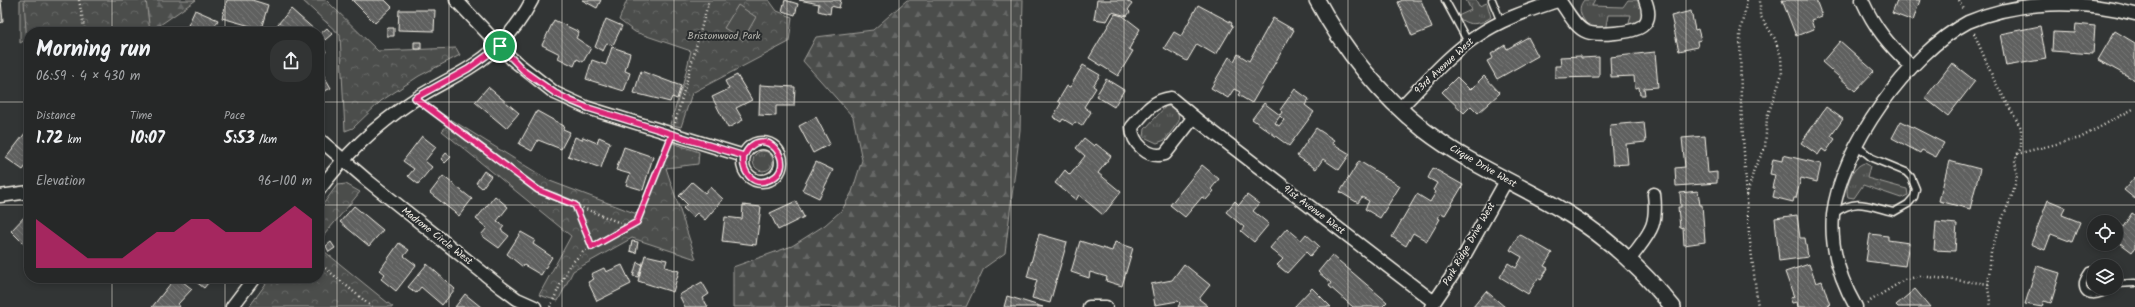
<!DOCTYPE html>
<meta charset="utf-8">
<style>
:root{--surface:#262828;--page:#323434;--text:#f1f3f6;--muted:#a4a6a8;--line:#424445;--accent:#db2777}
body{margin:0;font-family:Kalam,sans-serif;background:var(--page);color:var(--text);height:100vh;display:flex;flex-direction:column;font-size:15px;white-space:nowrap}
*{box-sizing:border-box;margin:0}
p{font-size:13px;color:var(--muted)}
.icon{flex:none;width:22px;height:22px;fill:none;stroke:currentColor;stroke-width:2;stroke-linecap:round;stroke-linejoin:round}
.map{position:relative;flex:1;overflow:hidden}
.side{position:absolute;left:24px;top:27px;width:300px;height:256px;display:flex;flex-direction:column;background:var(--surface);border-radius:16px;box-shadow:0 2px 6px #0003,0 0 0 1px var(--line)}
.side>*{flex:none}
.fabs{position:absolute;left:2087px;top:215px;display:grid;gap:8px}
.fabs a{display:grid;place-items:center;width:36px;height:36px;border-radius:50%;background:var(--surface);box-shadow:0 2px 6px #0003,0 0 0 1px var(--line);font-size:20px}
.pin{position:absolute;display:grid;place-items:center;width:34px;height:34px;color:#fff;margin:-17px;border:2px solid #fff;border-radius:50%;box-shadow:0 1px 4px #0007}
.round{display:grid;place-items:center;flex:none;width:42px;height:42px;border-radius:16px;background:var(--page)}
.overview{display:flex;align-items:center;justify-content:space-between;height:68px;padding:0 12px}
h1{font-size:22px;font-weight:800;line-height:30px}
.stats{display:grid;grid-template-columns:repeat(3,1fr);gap:6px;height:68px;padding:4px 12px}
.stats div{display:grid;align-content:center}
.stats b{font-size:17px;font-weight:800}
.stats small{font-size:11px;font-weight:400}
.stats p{font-size:11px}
.chart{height:112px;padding:8px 12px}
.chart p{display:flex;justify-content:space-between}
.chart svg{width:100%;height:72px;margin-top:4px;fill:var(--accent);opacity:.7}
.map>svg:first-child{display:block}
.grass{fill:url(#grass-tufts);stroke:#a09f9a}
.forest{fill:url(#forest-firs);stroke:#a09f9a}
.park{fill:url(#park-crowns);stroke:#a09f9a}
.garden{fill:#4b4d4c;stroke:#a09f9a}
.building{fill:url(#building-back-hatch);stroke:#f4f1e8;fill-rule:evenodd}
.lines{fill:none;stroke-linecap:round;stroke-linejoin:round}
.service-casing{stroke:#f4f1e8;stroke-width:9}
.minor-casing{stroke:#f4f1e8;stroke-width:15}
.tertiary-casing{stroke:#f4f1e8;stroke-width:18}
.path{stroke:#f4f1e8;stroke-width:2.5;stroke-dasharray:1 3;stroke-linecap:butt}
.service{stroke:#2a2d2e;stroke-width:6}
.minor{stroke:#2a2d2e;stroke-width:12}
.tertiary{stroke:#2a2d2e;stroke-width:15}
.route-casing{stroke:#fff;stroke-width:8}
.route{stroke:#db2777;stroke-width:5}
.grid{fill:none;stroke:#f4f1e8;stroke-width:1;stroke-opacity:0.55}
.labels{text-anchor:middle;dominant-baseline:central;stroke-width:4;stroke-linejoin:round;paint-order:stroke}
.park-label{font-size:10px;fill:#b9b8b1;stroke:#2a2d2e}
.street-label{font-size:10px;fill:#f4f1e8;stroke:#2a2d2e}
</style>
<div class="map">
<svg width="2135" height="307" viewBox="0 0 2135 307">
<defs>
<pattern id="grass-tufts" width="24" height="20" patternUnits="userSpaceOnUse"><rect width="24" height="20" fill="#4b4d4c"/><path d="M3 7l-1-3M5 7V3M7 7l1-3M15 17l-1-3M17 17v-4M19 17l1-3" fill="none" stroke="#666766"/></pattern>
<pattern id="forest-firs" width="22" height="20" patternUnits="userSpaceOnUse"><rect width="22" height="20" fill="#4b4d4c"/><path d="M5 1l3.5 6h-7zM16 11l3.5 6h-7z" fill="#666766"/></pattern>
<pattern id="park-crowns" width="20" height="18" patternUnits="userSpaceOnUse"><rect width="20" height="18" fill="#4b4d4c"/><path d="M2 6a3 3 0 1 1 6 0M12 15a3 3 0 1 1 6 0" fill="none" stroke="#666766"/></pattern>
<pattern id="building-back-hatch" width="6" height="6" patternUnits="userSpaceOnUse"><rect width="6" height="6" fill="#5f605f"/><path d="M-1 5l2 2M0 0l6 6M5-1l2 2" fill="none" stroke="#777776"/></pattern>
</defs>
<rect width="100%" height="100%" fill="#323535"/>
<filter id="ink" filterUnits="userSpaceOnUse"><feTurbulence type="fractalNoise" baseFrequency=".025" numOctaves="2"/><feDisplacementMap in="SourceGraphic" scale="8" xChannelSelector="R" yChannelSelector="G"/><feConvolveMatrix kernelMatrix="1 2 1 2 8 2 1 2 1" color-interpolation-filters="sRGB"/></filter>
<g filter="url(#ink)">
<path class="grass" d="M1466,0H1476L1479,6L1487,3L1491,17C1481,25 1466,27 1458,16L1471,10Z
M1584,0H1595L1592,6L1623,7L1628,0H1641L1644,13L1640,22L1628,28L1631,15H1608L1605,31L1588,26C1582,17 1576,10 1584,0Z
M1166,106H1171L1178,112L1179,121L1165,140L1157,143L1144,137L1145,129Z
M753 161a10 10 0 1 1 20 0a10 10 0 1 1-20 0Z
M1865,163L1870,166L1867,178L1903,188L1907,189L1908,195L1901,198L1863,185L1854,198L1848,197C1844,187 1853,165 1865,163Z"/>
<path class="forest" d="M20,0H196L160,25L144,32H29V38L20,43Z
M907,0H1023L1020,130L1005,253L984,268L966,307H733V267L792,246L825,225L842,210L852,192L862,160L853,117L803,61L816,37L873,30Z"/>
<path class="park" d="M24,0H146L150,32H29V75Z
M302,0H326L378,51L456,48L460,55L419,76L381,101L353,128L345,131L340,35Z
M627,0H769L777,11L792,17L789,42L692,93L681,127L670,124L683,84L691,51L635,32L619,20Z
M452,120L550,181L637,214L667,141L699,152L698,164L666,168L696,259L632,238L573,271L558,301L539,295L571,236L442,131Z
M346,184L360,192L319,241V210L337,185Z
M319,247L393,307H249L270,278H319Z"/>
<path class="garden" d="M738,5L756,17L743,40L724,28Z"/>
<path class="building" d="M0,0H1L3,22L0,23Z
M227,0H252L268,5L261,29L222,18Z
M352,0H385L392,7L375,23Z
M582,0H601L597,8Z
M785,0L798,4L795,15L782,11Z
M799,0H841L839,8L831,6L830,14L818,11L819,4Z
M1097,0H1126L1132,4L1128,10L1130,12L1127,16L1112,12L1107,21L1094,19Z
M1403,0H1421L1432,28L1412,36L1398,2Z
M1782,0H1816L1822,16L1811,20L1814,29L1796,36Z
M1897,0H1920L1913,21L1892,13Z
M1198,5L1232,23L1231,25L1233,26L1216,55L1197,44L1187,61L1164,48L1174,32L1181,36Z
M291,9L316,31L315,32H271Z
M195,10L218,20L212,32H185Z
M399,10H435L434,31L398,30Z
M1691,11L1695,30L1698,29L1701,40L1697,41L1698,47L1679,51L1671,16Z
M1115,14L1123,16L1140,29L1129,49L1133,51L1118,76L1089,58Z
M1273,18L1294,30L1252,103L1238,95L1240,92L1234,89L1228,98L1211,88L1229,57L1234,61L1238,54L1249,61Z
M606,19L622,26L613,45L607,43L603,51L595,47Z
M554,20L579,32L576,38L591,48L583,62L577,59L574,66L558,58L560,54L542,45Z
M2076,24L2095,26L2093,54L2052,51L2053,32L2075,33Z
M2040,26L2046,59L2006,66L2000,34Z
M327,28L332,34L325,40L320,34Z
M387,28H394V36H387Z
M2115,31L2135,43V80L2098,60Z
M1528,37L1538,56L1497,79L1487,61L1493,58L1491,54L1505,45L1507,49Z
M1840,41L1874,71L1855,91L1822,62Z
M414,42H421V49H414Z
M322,43L326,52L319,55V45Z
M612,47L630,53L625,71L630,73L624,91L586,79L592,60L606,65Z
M1655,52L1658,87L1644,88L1645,95H1640L1639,87L1635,88L1634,76L1611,77L1610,57Z
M1581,56V58L1599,57V77L1555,78V66H1561L1560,57Z
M1952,63L1975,81L1948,116L1925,98Z
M1083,65L1100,75L1093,86L1096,88L1084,107L1091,112L1082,126L1075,122L1073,125L1063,119L1061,122L1053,117L1061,103L1058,101L1067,86L1070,87Z
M319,67L331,88L319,94Z
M641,71L681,86L677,99L672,97L670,102L634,93Z
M737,75L752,100L736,108L743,120L728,128L712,97L729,89L725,81Z
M1484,76L1500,93L1478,113L1471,106L1464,113L1442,92L1457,77L1470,90Z
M1106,79L1124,90L1114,107L1096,96Z
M760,85L795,87L794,106H776V116L759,115Z
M488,87L519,113L506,128L475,102Z
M1295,89L1309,99L1305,105L1314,112L1289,146L1252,119L1264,103L1280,115L1282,112L1280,110ZM1280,116L1284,120L1279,126L1275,123Z
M1826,107L1843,119L1831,136L1835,139L1826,152L1822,149L1818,155L1801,143Z
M537,111L564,126L563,129L570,132L561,149L538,140L532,151L519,144Z
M816,117L830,144L813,153L799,126Z
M1901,121L1944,143L1936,157L1922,150L1920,153L1892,138Z
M1644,122L1646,142L1626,144L1628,164L1613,165L1610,125Z
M29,128V162L23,170L6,158Z
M1316,128L1334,140L1332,143L1350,154L1339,170L1323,159L1316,169L1297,156Z
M422,136L436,147L425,161L432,167L418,184L408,176L414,169L403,161Z
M1705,136L1708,173L1717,172V183L1676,186L1675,168L1685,167L1682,138Z
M575,137L582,140L583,137L597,143L599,137L610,142L601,168L568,156Z
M1084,138L1094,146L1096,144L1111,156L1098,173L1121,192L1103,215L1079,195L1076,200L1055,183L1065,170L1070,175L1085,156L1076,148Z
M624,147L653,157L643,190L626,185L630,174L616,170Z
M446,153L451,157L445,163L441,159Z
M1783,155L1821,164L1817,182L1801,178L1796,198H1794L1793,202L1773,197L1775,188H1772L1775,175L1770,174L1773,159L1782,161Z
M1359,161L1400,186L1380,218L1365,209L1369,201L1362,197L1358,203L1340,192Z
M1949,161L1980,169L1970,209L1939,201Z
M816,162L833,170L819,198L802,190Z
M1202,165L1219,179L1211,189L1214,191L1206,200L1202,197L1185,217L1170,205Z
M1433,168L1463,185L1445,215L1441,213L1438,218L1440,219L1427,241L1413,233L1406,246L1392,237L1417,194L1430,202L1436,192L1433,190L1437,183L1428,178Z
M484,171L491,176L482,188L476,183Z
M443,176L472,199L459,216L430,193Z
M2135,177V199L2124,190Z
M692,182L705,193L710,187L723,199L705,220L697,213L693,217L683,208L687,204L679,196Z
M1698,191L1700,205H1702L1705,242L1684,245L1683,227L1680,228L1678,207H1681L1680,193Z
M1247,195L1259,204L1253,211L1269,224L1254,242L1241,231L1244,227L1226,212L1235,201L1239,205Z
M495,196L508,207L497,221L504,226L501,230L509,236L499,248L481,235L487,228L476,219Z
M2048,200L2065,207L2062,215L2080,222L2072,242L2051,234L2045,250L2031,244Z
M796,201L804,217L778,230L770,213Z
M743,205L761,207L756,245L722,241L725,217L742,219Z
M354,206L383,230L369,246L340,222Z
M2132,213L2135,215V248L2132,252L2116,240V222H2113L2114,221L2123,227Z
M27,214L29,216V246L27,244L25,245L11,231Z
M1797,215L1800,238H1805L1808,257L1779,261L1775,218Z
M1936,222L1957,224L1955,251L1934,250Z
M1287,228L1301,240L1306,234L1319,246L1310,256L1306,252L1287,273L1277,265L1283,259L1270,248Z
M521,232L535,240L533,244L552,257L541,275L524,265L523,267L507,254Z
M1039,234L1067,242L1050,303L1032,298L1037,280L1027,277Z
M1519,234L1552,253L1544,266L1548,268L1541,280L1538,278L1528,294L1500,277L1508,263L1516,268L1522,257L1510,250Z
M1870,234L1888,236V240L1909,243L1905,266L1866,261Z
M632,241L638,242L636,253L630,251Z
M1080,241L1112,251L1115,242L1133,248L1122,286L1106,281L1107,277L1090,272L1089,278L1071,272Z
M331,242L335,248L329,252L326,246Z
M399,243L409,250L404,256L416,265L396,291L381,279L385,274L380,270Z
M645,255L667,260L665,267L679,271L673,292L638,281Z
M1332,255L1387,302L1382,307H1353L1329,286L1331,283L1318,272Z
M637,262L642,264L638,277L633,276Z
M427,264L455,289L442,305L421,287L416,293L408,287Z
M1184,264L1210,285L1199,299L1208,306L1178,307L1180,303L1178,301L1155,305L1151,284L1172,280Z
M1809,264L1816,283L1822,281L1830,305L1824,307H1798L1797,302L1792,303L1790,298L1794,297L1785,272Z
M622,265L631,284L597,301L588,282L594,279L591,274L604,268L606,272Z
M2037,266L2060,273L2051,303L2044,301L2042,307L2025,304Z
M175,278H178L192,289L178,304L180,307H152Z
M191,278H212L204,288Z
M702,282L709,294L703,298L708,307H685L679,295Z
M1312,288L1331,307H1294Z
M1915,289L1930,307H1898L1896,305Z
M1486,291L1505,307H1473Z
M465,294L481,307H455Z
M1007,296L1043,307H1004Z"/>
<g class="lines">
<defs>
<path id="service" d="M1445,0L1468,42
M1492,0L1501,22
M1835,213C1858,197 1869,207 1894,212L1908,204L1914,197L1916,189L1911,177L1906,172L1872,158L1856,145
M2094,270L2089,271C2087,274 2084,279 2083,282C2081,301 2102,296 2110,288
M2116,284L2135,283"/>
<path id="minor" d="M456,0L512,59L555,93L588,108L744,156
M1559,0C1567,10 1575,28 1587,32C1596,35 1606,34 1615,33C1637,31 1656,27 1645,0
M1862,0C1875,29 1889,45 1912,67
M1399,109C1424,84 1448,55 1477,36C1503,18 1531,10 1560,0
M1194,117L1165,154C1148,159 1132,143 1132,127C1144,113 1153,100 1171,98L1200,122L1434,302
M319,139L368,181L502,288L517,299L535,307
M743 162a19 19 0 1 1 38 0a19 19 0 1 1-38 0Z
M319,190C345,155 375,126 411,102C429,89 450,80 469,68C497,51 517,29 532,0
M0,196L29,192
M1630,259C1649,233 1658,228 1654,194
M232,307L254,278
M1089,307H1106
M1431,307L1458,267L1506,181
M1856,307C1840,279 1830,248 1833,215C1840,148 1909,53 1968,22C2019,0 2081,0 2135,14"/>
<path id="tertiary" d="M1317,0C1344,50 1379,94 1424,130C1469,165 1522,185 1570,215C1610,239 1643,271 1673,307"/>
</defs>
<use href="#service" class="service-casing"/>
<use href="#minor" class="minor-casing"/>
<use href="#tertiary" class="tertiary-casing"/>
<path class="path" d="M79,0L85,32
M1747,0L1740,33L1741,105L1749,233L1758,307
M1959,0L1963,10
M1974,33L1994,80L2021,128V147L2015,160L2017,176L2013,193L2003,217L1991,251L1988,288L1991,307
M426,106L538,190L628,226
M675,123L709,0
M2017,154L2080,138L2135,108
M1747,195L1754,169L1765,148L1767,117L1782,74L1781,57L1775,39L1760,15V0
M576,205L592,247
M319,263L372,307
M1867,303L1904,280L1920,276L1989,284
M550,307L569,266L584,251L637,222L668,145"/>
<use href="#service" class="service"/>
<use href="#minor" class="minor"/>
<use href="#tertiary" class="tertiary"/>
</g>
</g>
<g class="lines" filter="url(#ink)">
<defs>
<path id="route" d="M500,46L468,69L415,98L538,190L575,205L592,247L637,222L672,135L744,156C741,171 753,187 769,180C802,167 762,118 744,156L588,108L571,101L555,93L525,72L500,46"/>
</defs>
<use href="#route" class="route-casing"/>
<use href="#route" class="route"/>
</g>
<path class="grid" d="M112,0V32M225,0V32M337,0V307M449,0V307M562,0V307M674,0V307M787,0V307M899,0V307M1011,0V307M1124,0V307M1236,0V307M1348,0V307M1461,0V307M1573,0V307M1686,0V307M1798,0V307M1910,0V307M2023,0V307M0,102H29M319,102H2135M0,205H29M319,205H2135M112,278V307M225,278V307"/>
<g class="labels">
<g class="park-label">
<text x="724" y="36">Bristonwood Park</text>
</g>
<g class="street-label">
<text transform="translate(1444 66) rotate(-43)">93rd Avenue West</text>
<text transform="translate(1483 166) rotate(30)">Cirque Drive West</text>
<text transform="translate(1314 210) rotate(37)">91st Avenue West</text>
<text transform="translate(437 236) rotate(38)">Madrone Circle West</text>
<text transform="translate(1469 244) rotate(-60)">Park Ridge Drive West</text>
</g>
</g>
</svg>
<div class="fabs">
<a><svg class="icon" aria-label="locate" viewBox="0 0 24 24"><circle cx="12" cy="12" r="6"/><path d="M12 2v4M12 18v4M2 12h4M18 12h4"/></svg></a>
<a><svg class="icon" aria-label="layers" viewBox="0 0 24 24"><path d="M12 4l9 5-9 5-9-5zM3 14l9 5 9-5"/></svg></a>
</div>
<div class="pin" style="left:500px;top:46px;background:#1e9e55"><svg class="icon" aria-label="arrive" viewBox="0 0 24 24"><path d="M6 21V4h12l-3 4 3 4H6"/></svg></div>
<section class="side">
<div class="overview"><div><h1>Morning run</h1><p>06:59 · 4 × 430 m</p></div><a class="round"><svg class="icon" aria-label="share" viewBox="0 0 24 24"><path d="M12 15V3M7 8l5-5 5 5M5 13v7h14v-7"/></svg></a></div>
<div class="stats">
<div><p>Distance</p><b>1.72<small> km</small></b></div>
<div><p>Time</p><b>10:07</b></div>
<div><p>Pace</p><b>5:53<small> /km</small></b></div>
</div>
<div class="chart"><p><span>Elevation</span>96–100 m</p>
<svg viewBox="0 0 160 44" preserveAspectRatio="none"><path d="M0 44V14L10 22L20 30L30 38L40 38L50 38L60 30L70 22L80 22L90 14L100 14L110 22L120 22L130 22L140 14L150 6L160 14V44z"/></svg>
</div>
</section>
</div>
